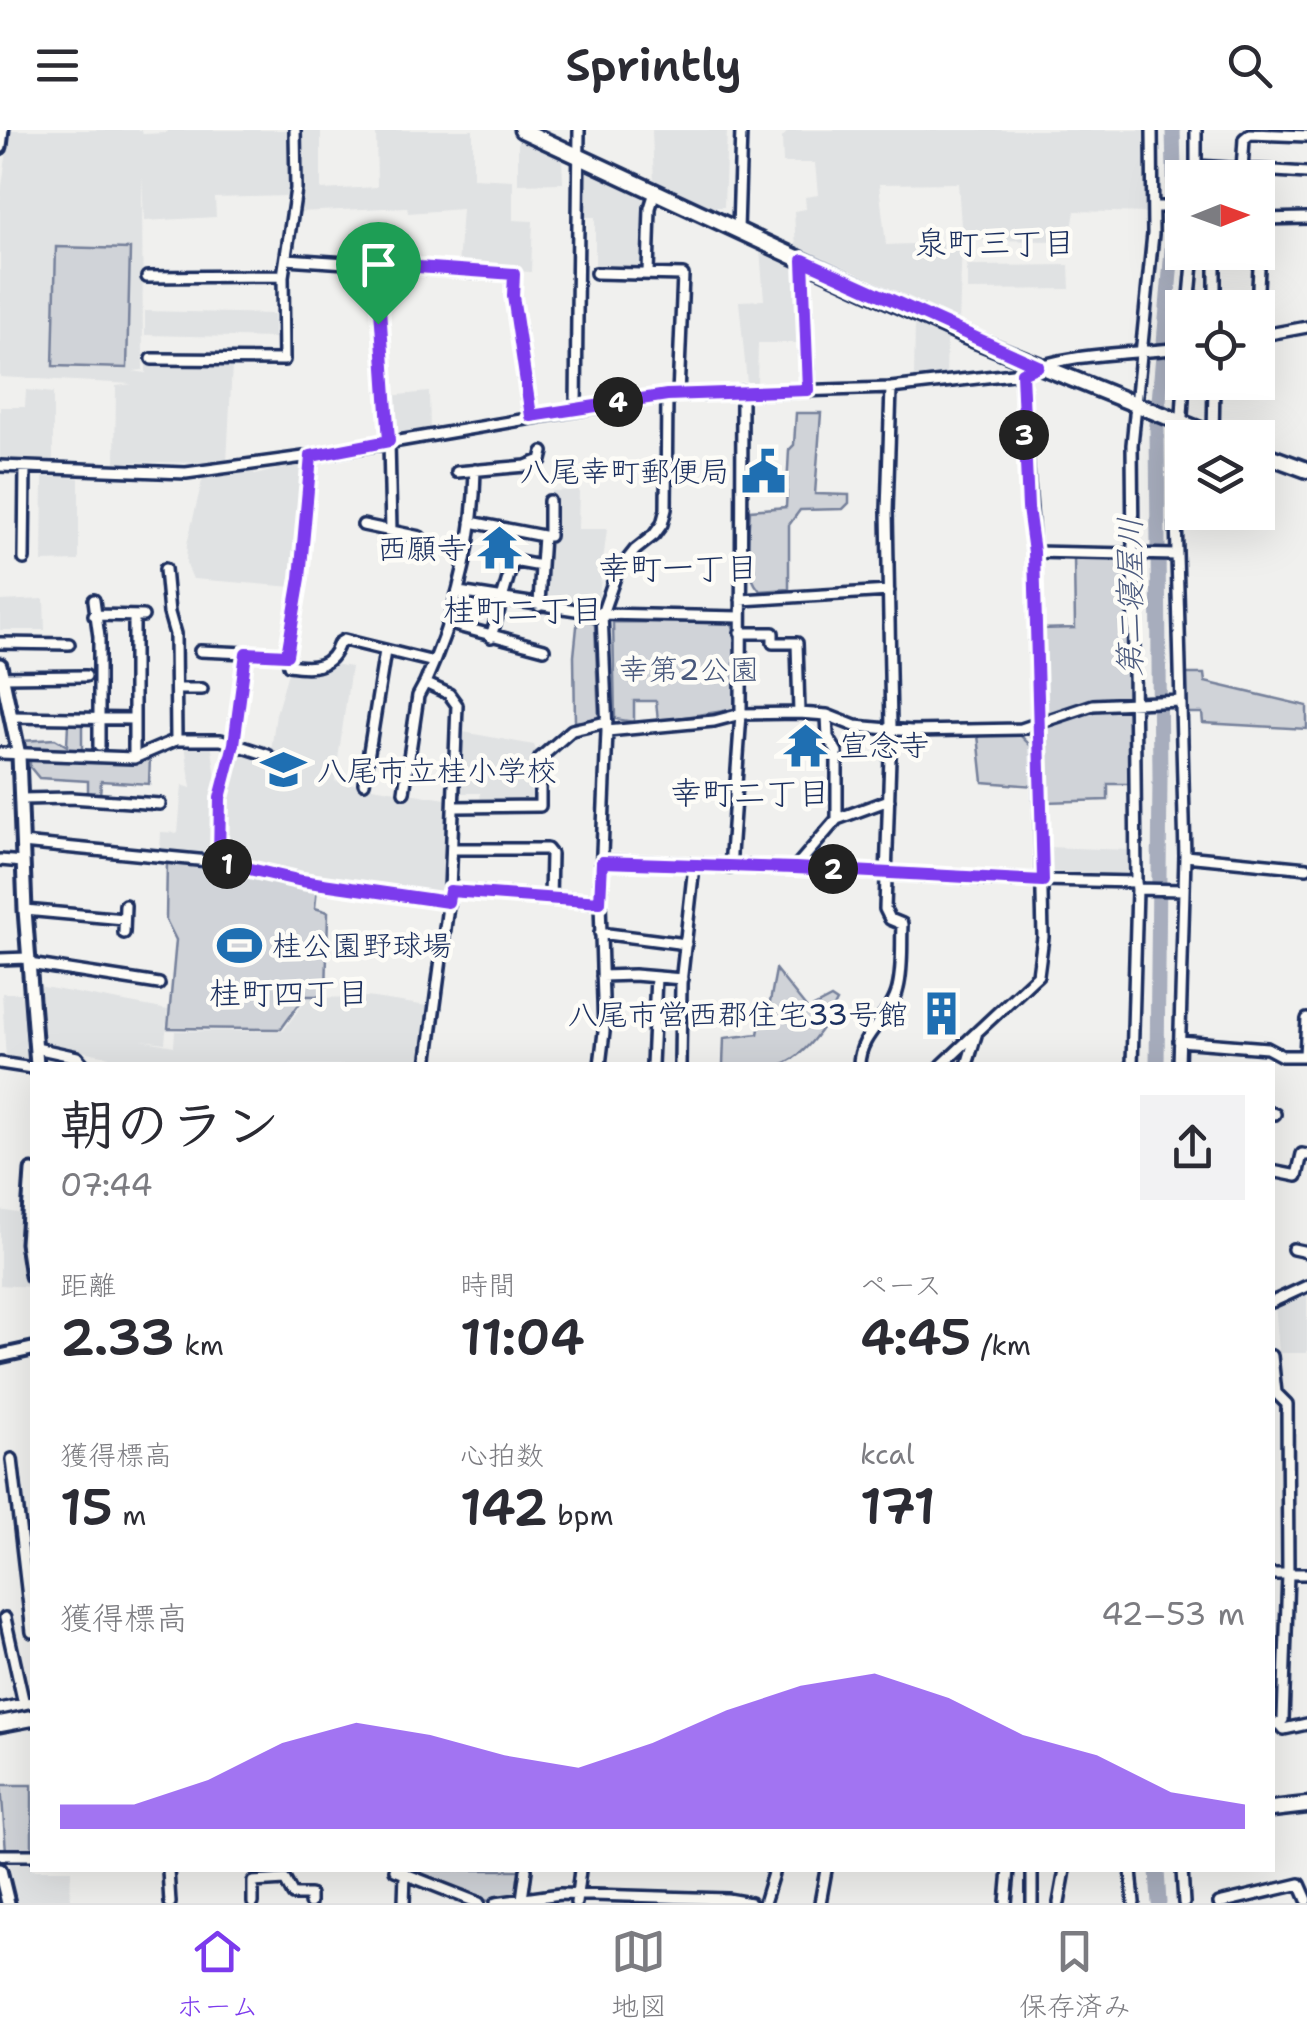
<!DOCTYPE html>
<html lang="ja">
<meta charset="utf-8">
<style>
:root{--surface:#fff;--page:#f2f2f3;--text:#2b2b33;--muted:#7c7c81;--line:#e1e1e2;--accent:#7c3aed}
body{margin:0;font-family:"Shantell Sans","Klee One",sans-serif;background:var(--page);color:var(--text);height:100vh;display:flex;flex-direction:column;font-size:38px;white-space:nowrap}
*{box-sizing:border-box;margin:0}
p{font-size:32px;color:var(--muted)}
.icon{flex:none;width:55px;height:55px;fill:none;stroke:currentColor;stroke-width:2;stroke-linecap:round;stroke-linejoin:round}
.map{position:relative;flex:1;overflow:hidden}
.drawer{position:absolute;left:30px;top:932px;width:1245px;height:810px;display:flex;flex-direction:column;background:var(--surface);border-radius:0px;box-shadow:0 10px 40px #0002}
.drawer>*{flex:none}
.needle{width:65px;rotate:89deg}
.buttons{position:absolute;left:1165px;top:30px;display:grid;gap:20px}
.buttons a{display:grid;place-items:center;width:110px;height:110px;border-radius:0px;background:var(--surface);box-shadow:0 10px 40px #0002;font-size:50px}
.pin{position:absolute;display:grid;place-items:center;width:85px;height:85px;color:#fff;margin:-102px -42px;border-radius:50% 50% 50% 0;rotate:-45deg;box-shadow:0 0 10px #0007}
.pin .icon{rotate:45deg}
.km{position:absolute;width:50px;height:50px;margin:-25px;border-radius:50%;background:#222;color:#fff;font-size:28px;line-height:50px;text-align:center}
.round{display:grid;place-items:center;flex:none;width:105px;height:105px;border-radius:0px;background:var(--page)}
.overview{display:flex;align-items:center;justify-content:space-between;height:170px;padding:0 30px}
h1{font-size:55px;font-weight:600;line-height:75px}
.metrics{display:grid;grid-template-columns:repeat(3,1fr);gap:15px;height:170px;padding:10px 30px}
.metrics div{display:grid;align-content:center}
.metrics b{font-size:50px;font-weight:600}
.metrics small{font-size:28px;font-weight:400}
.metrics p{font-size:28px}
.chart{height:280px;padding:20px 30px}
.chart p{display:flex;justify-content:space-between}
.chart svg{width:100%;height:180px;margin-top:10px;fill:var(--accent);opacity:.7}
header{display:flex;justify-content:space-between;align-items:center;height:130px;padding:0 30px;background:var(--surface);font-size:45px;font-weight:600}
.tab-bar{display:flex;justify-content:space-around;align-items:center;height:140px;border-top:2px solid var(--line);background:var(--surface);font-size:28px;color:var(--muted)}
.tab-bar a{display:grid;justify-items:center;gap:5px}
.tab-bar .selected{color:var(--accent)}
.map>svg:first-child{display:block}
.built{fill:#e0e2e3}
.green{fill:#d0d3d8;stroke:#76819b;stroke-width:2.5}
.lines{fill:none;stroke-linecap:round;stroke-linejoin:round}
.stream{stroke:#6f7b97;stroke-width:2.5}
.river{stroke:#a7adbd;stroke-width:15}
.minor-casing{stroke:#1b2f5e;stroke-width:16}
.tertiary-casing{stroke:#1b2f5e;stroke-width:19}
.primary-casing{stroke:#1b2f5e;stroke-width:21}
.minor{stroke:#fdfcf7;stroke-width:9}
.tertiary{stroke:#fdfcf7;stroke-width:11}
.primary{stroke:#fdfcf7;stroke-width:14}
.route-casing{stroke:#fff;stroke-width:20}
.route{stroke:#7c3aed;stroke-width:12}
.labels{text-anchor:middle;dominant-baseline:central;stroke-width:9;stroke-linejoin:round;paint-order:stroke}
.poi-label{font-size:30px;fill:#1b2f5e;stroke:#fdfcf7;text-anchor:end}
.park-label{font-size:30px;fill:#48587c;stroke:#fdfcf7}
.neighbourhood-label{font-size:32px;fill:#1b2f5e;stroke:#fdfcf7}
.water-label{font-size:32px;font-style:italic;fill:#4c5b7f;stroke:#fdfcf7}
</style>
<header><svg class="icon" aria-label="menu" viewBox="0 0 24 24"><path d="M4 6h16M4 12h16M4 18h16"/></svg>Sprintly<svg class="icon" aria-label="search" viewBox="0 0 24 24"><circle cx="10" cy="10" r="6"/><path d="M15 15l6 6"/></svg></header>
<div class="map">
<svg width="1307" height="1773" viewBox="0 0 1307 1773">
<rect width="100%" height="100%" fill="#f0f0ee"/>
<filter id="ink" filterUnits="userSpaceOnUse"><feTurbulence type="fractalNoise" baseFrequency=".01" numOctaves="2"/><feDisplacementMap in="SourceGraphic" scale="20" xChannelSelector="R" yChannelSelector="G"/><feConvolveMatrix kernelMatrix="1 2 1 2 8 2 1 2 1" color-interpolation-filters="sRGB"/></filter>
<g filter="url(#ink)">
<path class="built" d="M10,0H142L143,4L166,3L167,0H289L288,66L215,68L216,87L144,91L142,46L143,240L133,241L146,243V233L232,235L227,333L115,332L116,256L132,254L0,247V69Z
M300,0H321V60L377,57L376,0H473V48L513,50V90L533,91L531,142L458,137L462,79L408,83L407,77L297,82L300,61Z
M652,0H727L724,77H715L713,81L654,55Z
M789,0H1146L1148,83L1075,81L1070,111L962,110L958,53L879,54L886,115L962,112L959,194L796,120L794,81L806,79L805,67L818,65L815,33H783L782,8Z
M518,6L562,28L563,53L518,54Z
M586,39L644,67L642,139L595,141V87H582V40Z
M760,119L801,138L805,213H758L757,254L747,253L739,171L764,170Z
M1069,135L1070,159L967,160V136Z
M145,181L274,184V208L145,205Z
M915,192L947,206L946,246L914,249Z
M26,260L53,263V330L0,329V277H25Z
M429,262L430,300L394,306L391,304L388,266Z
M307,332L294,457L193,449L186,433L187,414L203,347L254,342L255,345Z
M43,346L79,348V431L42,432Z
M579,360L578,399H607L598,472L592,476L542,469L546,411L550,409L552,361Z
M44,469L45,500H0V471Z
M333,534L351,537L335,651L452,670L446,767L222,729L224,669L237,620L270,628L276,584L289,539L323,541Z
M463,602L534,615L538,625L536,674H481L480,663H459Z
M211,613L219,667L215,727L160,721L161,702L178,703L182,655L191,658L185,614Z
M1046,717L1130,720V742L1127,745L1050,742L1046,737Z
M38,856L168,880L165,913L141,910L174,916L175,901H283L307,868L367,867L428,876L423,935H109V929H113L103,925L42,914Z
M2,863H26L32,929L28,933L6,930Z
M0,1080L23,1084L24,1137L30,1157L0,1155Z
M1304,1161H1307V1223H1279L1275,1173Z
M8,1727L32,1728V1740H71L70,1773H17Z"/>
<path class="green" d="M56,117L130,119L127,238L53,236Z
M796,283H821L815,364L849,365V373L843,379L800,380L789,395V459L760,461C741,440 749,406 750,380L786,377L789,320L794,315Z
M1074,427L1121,428L1126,433L1129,568L1092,571L1044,588L1040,585V499L1075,498Z
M578,487H587L595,495L599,590L575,592L574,526Z
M613,492L732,493L735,503L737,579L658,591L656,571H634V592L615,589Z
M1183,544H1204L1205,552L1307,576V599L1203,593L1202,583H1184Z
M1123,575L1128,583L1130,654H1108V670L1045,672L1040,605L1044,595L1094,578Z
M68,593L82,594V624L78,629L120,633L150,627L149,654L101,651L100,666H88V651L39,648L30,637V624H24L22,611L55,609L67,616Z
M1019,604L1032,617L1035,656L983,652L978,605Z
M167,731L211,735L317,757L315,778L328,782L326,866H305L281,899L168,898L176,810L166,790Z
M776,840L808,880L831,868L837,872C826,895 805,928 779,935C763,939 740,935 723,935L724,908L758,904L760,894H766Z
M1,1655H32V1721H6Z
M411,1740H522L518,1763L492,1771L479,1770Z"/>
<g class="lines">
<path class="stream" d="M0,1584L32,1578"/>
<path class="river" d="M1157,935L1160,649L1157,295L1175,84L1173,0
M1157,1740L1159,1773"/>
<defs>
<path id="minor" d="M1196,0V48
M1197,36L1307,43
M1242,40L1244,9L1250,4L1307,6
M1153,77H1182
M1258,97L1261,89L1307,88
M738,100L741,0
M286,129L513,144V166L531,286
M803,130L808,260
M377,134L389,311L391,401
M596,143L683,145L678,265
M648,143L650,78L655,62
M147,147L283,146
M1189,178L1194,122
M1215,178V122
M1257,178L1260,118
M1258,181V206
M1258,206L1307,197
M152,229L284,230L283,146L296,59L295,0
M576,278L579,0
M1213,308L1214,252
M0,336L186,343L311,326L667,265L891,258L1021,243C1069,222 1131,224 1182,218
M457,342L526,336L541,330L543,322
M471,392L543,406
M363,395L420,407
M1034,422L1176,425
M24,429L25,337
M541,436L543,406H549V371
M165,439L169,483L175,504L176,610
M459,462L602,484L740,487
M94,470L99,507V616
M741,470L889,461
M94,485L143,486
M450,494L544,519
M740,503H773V513H797L799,583
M491,507L513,431L541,436L539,476
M0,513L69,514
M200,521L246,523
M287,525L289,535C313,539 331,538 339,513L344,510L434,532
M2,547L86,546
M176,559H202
M827,585L828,607L837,622V689
M11,587L133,589
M607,601L714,591L741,584L799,583L827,585L855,596L911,601L1021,599L1093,575L1179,571
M0,623L134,628L176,610H221L268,625
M134,628V486
M364,653L385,521
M404,662L418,566L425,553
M21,669L71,668L160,674
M455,677L540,676V628L572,600L607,592
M22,713L219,732L303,751L448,772
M452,719H547L551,724L550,769
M1185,726L1307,738
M0,730L23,732
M603,731L795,738L988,749L1136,752L1137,759L1183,760
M219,732L220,668L234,614L246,523L287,525L300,448L311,326
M730,738L741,584L742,261
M795,738L837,689L889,670
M1136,752L1132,315L1153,104L1152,0
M450,761L600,772
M25,780L124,789
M124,803L125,775
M600,803L686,814
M0,829L28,828
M29,834L159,854
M602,846L634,845L682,849
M1179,911L1267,918L1282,926H1307
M36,918L77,927L84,935
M1305,925L1307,889
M0,933L32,938
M427,935L450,761L457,575L449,564L425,553C455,486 474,414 475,340
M600,935L604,902L600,772L607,601L602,484L616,444L635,420L654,405L662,394L666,379L667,265
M652,935L656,847
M680,935L681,853L694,736
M859,935C859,903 892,887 898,858C903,838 901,815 902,794L890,789L885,779L891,597L887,381L891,258
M942,935L976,903
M967,935L977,902L1038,845L1043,807L1034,422L1021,243
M1132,935L1137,759
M1179,935L1185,726L1176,386L1184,252
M1272,983L1275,984
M1272,1041L1297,1046L1302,1024L1307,1025
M1293,1119L1307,1122
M1272,1172L1307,1156
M1272,1226L1276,1263L1287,1274L1288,1444L1283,1590L1272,1596
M12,1329L32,1502
M1272,1444H1307
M5,1488L24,1574
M0,1579L32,1572
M1280,1594L1284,1599L1307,1594
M0,1725H32
M168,1740L170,1773
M395,1740L479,1773
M1131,1740L1134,1773
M1182,1740L1184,1773
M522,1769L526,1740
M253,1773V1752L285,1750L293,1765H310V1773
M404,1773L405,1743
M496,1773L560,1764L727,1769L750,1773
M576,1773L580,1740
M764,1773L774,1740
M820,1773L826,1740
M1006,1773L1009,1740
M1032,1773V1740
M1059,1773L1065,1740
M1219,1773L1300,1754L1307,1770"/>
<path id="tertiary" d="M0,17L2,0
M0,535L19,625L25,780L37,935
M32,1041L27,1113L32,1146
M0,1226L32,1219
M0,1740L8,1773"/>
<path id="primary" d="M522,0L963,205L1220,308
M1258,322L1307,340
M0,1594L32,1588
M1272,1679L1307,1675"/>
</defs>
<use href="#minor" class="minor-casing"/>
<use href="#tertiary" class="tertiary-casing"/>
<use href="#primary" class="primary-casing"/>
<use href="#minor" class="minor"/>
<use href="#tertiary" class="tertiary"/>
<use href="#primary" class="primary"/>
</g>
</g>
<g class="lines" filter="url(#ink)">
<defs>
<path id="route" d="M803,130L1038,236L1022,243L1028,378L1034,422L1043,751L795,738L602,732L600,772L450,761L448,772L302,751L219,732L220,668L234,614L246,523L287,525L300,448L311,326L389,311L377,134L514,144L513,166L531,286L667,265L808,260Z"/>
</defs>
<use href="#route" class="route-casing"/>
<use href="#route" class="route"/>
</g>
<defs>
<symbol id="civic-bare" viewBox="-9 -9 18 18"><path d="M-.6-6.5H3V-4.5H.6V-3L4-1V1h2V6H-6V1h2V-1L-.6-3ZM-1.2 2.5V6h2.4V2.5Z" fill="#1f6fb2" stroke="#fdfcf7" stroke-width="2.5" paint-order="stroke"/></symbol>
<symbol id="temple-bare" viewBox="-9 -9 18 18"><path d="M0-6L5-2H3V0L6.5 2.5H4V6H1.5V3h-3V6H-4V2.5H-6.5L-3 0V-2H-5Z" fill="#1f6fb2" stroke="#fdfcf7" stroke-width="2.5" paint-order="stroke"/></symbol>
<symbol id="school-bare" viewBox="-9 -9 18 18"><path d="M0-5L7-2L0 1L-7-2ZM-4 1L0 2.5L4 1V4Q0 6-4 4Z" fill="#1f6fb2" stroke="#fdfcf7" stroke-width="2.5" paint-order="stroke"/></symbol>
<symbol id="stadium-bare" viewBox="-9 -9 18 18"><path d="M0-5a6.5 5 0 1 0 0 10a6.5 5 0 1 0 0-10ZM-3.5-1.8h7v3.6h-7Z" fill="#1f6fb2" stroke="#fdfcf7" stroke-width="2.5" paint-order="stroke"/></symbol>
<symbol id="building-bare" viewBox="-9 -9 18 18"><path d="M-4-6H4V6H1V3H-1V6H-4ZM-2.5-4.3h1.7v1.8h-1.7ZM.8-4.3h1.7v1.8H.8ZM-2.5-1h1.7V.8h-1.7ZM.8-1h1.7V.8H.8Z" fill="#1f6fb2" stroke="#fdfcf7" stroke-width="2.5" paint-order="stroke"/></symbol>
</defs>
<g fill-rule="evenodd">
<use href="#civic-bare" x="732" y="310" width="63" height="63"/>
<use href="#temple-bare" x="468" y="386" width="63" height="63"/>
<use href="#temple-bare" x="774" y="584" width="63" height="63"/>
<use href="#school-bare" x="252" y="608" width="63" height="63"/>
<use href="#stadium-bare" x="208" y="784" width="63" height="63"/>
<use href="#building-bare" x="910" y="852" width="63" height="63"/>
</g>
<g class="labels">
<g class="poi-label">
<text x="730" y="341">八尾幸町郵便局</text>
<text x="467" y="418">西願寺</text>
<text x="839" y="615" text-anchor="start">宣念寺</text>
<text x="317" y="640" text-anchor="start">八尾市立桂小学校</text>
<text x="272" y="815" text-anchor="start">桂公園野球場</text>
<text x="908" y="884">八尾市営西郡住宅33号館</text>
</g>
<g class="park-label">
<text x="689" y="539">幸第2公園</text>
</g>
<g class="neighbourhood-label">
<text x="995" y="112">泉町三丁目</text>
<text x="678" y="437">幸町一丁目</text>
<text x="523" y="479">桂町二丁目</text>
<text x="750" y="662">幸町二丁目</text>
<text x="289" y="862">桂町四丁目</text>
</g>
<g class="water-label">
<text transform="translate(1129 467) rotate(-90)">第二寝屋川</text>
</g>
</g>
</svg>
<div class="buttons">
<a><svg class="needle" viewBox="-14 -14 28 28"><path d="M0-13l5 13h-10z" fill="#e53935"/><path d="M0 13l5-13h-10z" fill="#7c7c81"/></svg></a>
<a><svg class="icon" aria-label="locate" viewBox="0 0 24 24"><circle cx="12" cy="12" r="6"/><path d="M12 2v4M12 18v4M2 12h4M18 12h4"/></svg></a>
<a><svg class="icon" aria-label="layers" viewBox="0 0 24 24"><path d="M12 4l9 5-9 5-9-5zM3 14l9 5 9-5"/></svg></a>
</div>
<div class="pin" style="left:378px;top:194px;background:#1e9e55"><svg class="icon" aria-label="arrive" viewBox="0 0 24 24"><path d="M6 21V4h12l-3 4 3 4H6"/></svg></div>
<b class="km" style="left:227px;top:734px">1</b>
<b class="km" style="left:833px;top:739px">2</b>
<b class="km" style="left:1024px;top:305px">3</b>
<b class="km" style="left:618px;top:272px">4</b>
<section class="drawer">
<div class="overview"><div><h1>朝のラン</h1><p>07:44</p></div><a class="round"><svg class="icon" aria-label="share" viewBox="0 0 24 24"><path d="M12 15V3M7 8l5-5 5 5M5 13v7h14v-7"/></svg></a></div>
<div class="metrics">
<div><p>距離</p><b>2.33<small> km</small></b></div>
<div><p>時間</p><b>11:04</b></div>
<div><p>ペース</p><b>4:45<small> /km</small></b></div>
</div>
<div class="metrics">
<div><p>獲得標高</p><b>15<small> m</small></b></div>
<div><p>心拍数</p><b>142<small> bpm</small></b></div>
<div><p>kcal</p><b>171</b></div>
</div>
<div class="chart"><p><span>獲得標高</span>42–53 m</p>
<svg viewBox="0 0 160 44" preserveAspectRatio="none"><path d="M0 44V38L10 38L20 32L30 23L40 18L50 21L60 26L70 29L80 23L90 15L100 9L110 6L120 12L130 21L140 26L150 35L160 38V44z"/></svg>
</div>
</section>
</div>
<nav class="tab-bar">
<a class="selected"><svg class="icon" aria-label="home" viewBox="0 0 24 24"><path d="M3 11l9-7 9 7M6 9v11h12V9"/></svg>ホーム</a>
<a><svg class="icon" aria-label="map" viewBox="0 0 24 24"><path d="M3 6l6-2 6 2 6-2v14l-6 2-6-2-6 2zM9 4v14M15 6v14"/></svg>地図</a>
<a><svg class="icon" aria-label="saved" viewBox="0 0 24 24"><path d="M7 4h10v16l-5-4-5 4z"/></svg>保存済み</a>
</nav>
